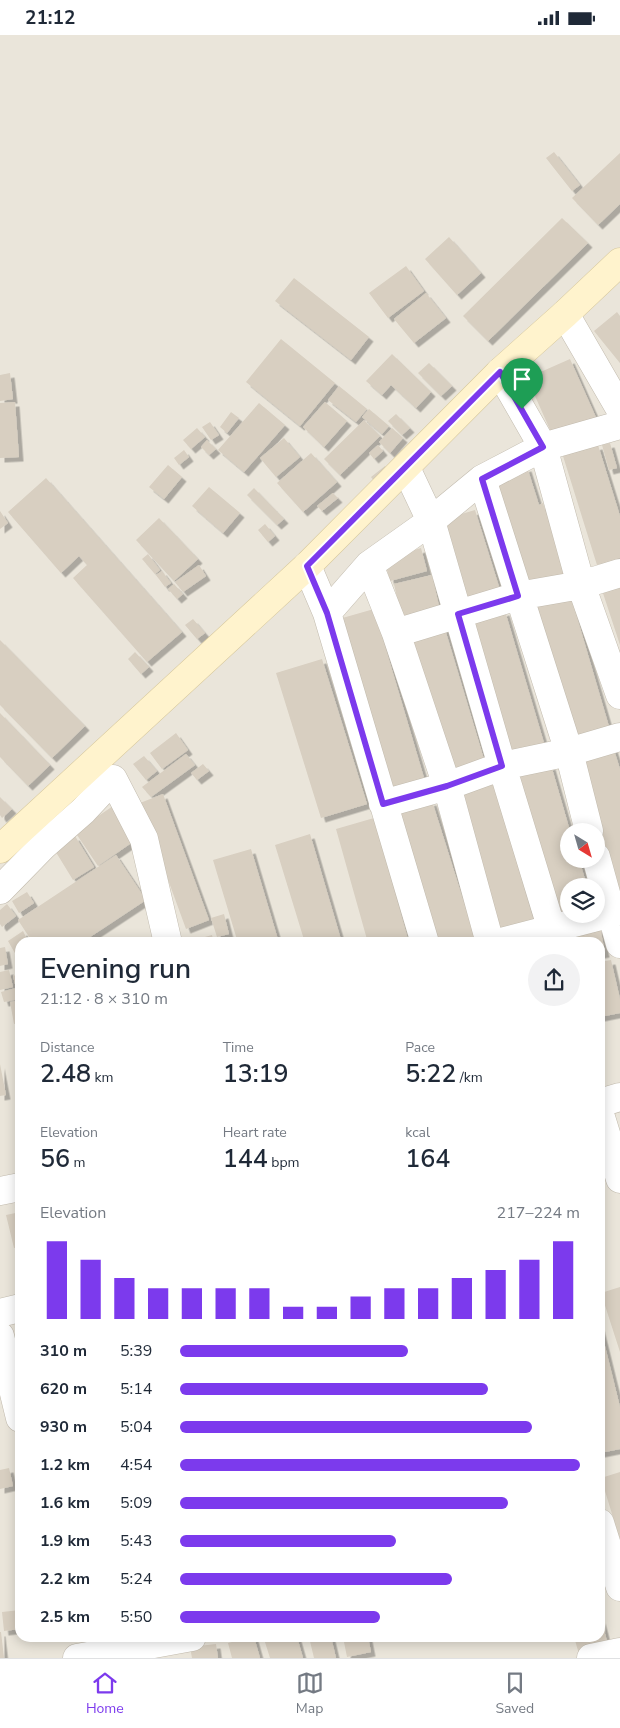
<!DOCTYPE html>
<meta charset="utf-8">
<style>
:root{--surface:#fff;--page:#f2f2f3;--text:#1f2937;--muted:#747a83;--line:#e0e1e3;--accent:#7c3aed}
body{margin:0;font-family:"Nunito Sans",sans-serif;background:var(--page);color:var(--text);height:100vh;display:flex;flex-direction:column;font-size:19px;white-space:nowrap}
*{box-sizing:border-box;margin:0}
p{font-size:16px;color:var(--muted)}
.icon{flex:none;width:28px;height:28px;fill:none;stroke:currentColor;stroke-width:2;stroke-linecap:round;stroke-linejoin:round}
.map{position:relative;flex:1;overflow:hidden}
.sheet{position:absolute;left:15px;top:902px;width:590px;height:705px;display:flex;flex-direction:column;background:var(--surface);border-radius:15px;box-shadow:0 2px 12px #0003}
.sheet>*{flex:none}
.needle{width:32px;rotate:143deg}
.tools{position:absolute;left:560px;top:788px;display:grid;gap:10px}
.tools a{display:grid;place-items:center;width:45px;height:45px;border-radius:50%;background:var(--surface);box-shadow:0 2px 12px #0003;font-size:25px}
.pin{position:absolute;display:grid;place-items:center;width:42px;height:42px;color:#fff;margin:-51px -21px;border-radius:50% 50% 50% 0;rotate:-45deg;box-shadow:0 0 5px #0007}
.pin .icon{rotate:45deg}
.round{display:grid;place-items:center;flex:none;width:52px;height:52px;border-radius:26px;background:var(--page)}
.overview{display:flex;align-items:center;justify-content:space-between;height:85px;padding:0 25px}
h1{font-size:28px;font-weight:600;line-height:38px}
.stats{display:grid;grid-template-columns:repeat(3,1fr);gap:8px;height:85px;padding:5px 25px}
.stats div{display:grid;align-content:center}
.stats b{font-size:25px;font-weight:600}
.stats small{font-size:14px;font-weight:400}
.stats p{font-size:14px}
.chart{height:140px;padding:10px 25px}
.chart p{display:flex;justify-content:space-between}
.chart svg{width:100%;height:90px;margin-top:5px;stroke:var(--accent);stroke-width:6}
ul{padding:0 25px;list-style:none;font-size:16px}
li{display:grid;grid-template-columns:80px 60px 1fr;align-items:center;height:38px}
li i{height:12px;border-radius:6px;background:var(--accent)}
.status{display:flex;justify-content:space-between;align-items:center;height:35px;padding:0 25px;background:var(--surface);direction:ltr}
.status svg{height:14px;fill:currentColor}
.menu{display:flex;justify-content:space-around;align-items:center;height:70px;border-top:1px solid var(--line);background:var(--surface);font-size:14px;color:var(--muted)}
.menu a{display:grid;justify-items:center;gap:2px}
.menu .active{color:var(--accent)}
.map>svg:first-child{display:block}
.residential{fill:#eae5da;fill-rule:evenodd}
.building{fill:#d8cfc1;filter:url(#shadow)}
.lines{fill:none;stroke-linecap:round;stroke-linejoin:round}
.street-casing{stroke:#c2bbae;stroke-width:29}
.secondary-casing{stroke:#d6c79b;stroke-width:29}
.street{stroke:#fff;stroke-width:28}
.secondary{stroke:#fff3cd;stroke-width:28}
.route-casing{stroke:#fff;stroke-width:10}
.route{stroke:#7c3aed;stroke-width:6}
</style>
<div class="status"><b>21:12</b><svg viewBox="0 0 49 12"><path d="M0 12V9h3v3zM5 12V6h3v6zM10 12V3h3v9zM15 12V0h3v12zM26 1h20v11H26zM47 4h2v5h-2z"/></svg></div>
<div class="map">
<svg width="620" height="1623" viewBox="0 0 620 1623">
<defs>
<filter id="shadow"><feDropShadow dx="4.5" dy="4.5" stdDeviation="0" flood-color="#0004"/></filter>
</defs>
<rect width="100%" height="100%" fill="#f6f3ec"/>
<path class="residential" d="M0,0H620V1623H0ZM569,796H596V824H569ZM569,851H596V879H569ZM20,908H600V1602H20Z"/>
<path class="building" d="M554,117L580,150L572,156L546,123Z
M620,118V169L598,190L572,163Z
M562,183L588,208L488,306L463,281Z
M449,202L481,238L457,260L425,224Z
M406,231L424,256L388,283L369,258Z
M294,243L369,302L351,325L275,266Z
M426,258L446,283L414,308L394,284Z
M617,277L620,281V328L594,296Z
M281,304L335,348L300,391L246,347Z
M392,319L431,357L416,373L391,350L382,360L366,346Z
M570,324L598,387L555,406L527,343Z
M429,328L452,351L441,361L418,338Z
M10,338L13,364L0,366V340Z
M339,351L367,374L356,387L328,365Z
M15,367L19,422L0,423V368Z
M325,367L347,386L324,412L303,392Z
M259,368L285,390L244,437L218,415Z
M369,374L389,391L382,399L362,382Z
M231,377L239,383L227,398L220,392Z
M396,379L410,393L402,400L388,386Z
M364,385L380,401L340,440L324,424Z
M210,387L219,400L211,405L202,392Z
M197,393L205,402L191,414L183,405Z
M392,393L403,403L390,418L379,407Z
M284,403L300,422L276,442L260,423Z
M207,405L216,414L209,420L201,412Z
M610,408L617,433L609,435L602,410Z
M378,410L383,416L374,424L369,418Z
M598,410L620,481V523L597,530L563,421Z
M184,415L189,422L179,430L174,423Z
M311,418L337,447L303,477L277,448Z
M168,430L182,442L164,464L149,452Z
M385,431L391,438L377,450L371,442Z
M527,432L539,470L543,468L566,540L523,554L489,444Z
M46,443L182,597L147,627L73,543L87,530L79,521L61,538L8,477Z
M209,452L240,478L223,498L192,471Z
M254,453L284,484L277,490L247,460Z
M333,458L338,463L322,476L317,471Z
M475,475L500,555L463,567L438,486Z
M0,476L8,488L0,494Z
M159,483L198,524L174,546L136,505Z
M265,489L275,501L268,507L258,495Z
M421,513L427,536L390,546L384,524Z
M148,519L160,535L155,539L142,524Z
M199,530L206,541L183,557L175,547Z
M162,536L171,548L165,552L156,540Z
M432,540L441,580L403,590L394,549Z
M620,542V610L600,549Z
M174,549L183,559L177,564L168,554Z
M569,555L610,695L570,707L529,566Z
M374,574L427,753L392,763L339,584Z
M505,576L544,708L506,719L467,588Z
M193,584L205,598L197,604L185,590Z
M444,591L486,731L451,742L410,602Z
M0,605L85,691L52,723L0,670Z
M135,617L149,632L141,639L128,624Z
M322,624L367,769L321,783L276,638Z
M0,678L50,730L28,751L0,722Z
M176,698L188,715L162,734L150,718Z
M613,712L620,734V865L617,866L575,723Z
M186,719L195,730L151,762L142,752Z
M144,721L157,736L146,745L133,729Z
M203,729L209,736L197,745L191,738Z
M551,730L570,796H569V824H579L587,851H569V880L556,884L513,742Z
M493,748L535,890L502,901L459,759Z
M163,759L209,885L186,894L140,768Z
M0,762L12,774L2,783L0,780Z
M432,766L476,906L471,908H436L395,777Z
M113,771L137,804L98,831L75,797Z
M374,783L409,908H368L336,794Z
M310,799L342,908H305L275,810Z
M75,801L94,832L73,845L54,814Z
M251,814L279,908H238L213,825Z
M116,820L146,865L81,908H33L18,885Z
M27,857L34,868L19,878L12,866Z
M7,869L16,881L2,892L0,889V875Z
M224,879L229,899L217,902L211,883Z
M600,892L605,918L600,919V908H569L567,899Z
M23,896L29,908H20V927L8,906Z
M212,900L214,908H195L194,905Z
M5,912L8,929L0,931V913Z
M611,925L620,964V978L600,982V927Z
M9,935L13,952L0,955V937Z
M20,939V964L4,967L1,957L16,953L13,941Z
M20,965V988L14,989L10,967Z
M0,1029L6,1060L0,1061Z
M20,1177V1212L14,1213L6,1180Z
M620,1252V1317L601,1258Z
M600,1291L620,1372V1414L600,1418Z
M9,1433L13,1451L0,1454V1435Z
M620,1437V1505L601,1443Z
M20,1575V1594L4,1596L2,1577Z
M601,1584L608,1610L579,1619L574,1602H600Z
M0,1597H1L4,1623H0Z
M251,1602H254L260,1623H232L228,1608Z
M271,1602H297L303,1623H270L264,1604Z
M309,1602H331L336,1623H314Z
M343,1602H368L371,1617L347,1622Z
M216,1609L218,1623H192L190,1612Z"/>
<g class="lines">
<defs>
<path id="street" d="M565,279L620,374
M500,337L543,412L581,550L620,660
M406,433L431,486L502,731L556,908
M482,444L569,717L589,796
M369,530L396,598L447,751L490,908
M307,531L327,578L425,908
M327,578L369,530L431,486L482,444L543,412L620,390
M396,598L518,561L581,550L620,538
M383,769L447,751L502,731L569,717L620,702
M596,822L620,909
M0,855L43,811L83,776L113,744L144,804L168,908
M497,908L620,876
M600,1068L620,1062
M600,1079L620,1144
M0,1156L20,1152
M0,1278L20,1273
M0,1301L20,1383
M600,1488L620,1552
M77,1623L192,1602
M591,1623L620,1617"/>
<path id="secondary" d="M0,814L307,531L500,337L565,279L620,227"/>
</defs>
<use href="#street" class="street-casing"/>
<use href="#secondary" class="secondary-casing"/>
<use href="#street" class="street"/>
<use href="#secondary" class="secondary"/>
</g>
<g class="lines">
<defs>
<path id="route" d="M500,337L543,412L482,444L518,561L458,579L502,731L447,751L383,769L327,578L307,531Z"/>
</defs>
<use href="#route" class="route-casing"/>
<use href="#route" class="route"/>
</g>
</svg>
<div class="tools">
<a><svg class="needle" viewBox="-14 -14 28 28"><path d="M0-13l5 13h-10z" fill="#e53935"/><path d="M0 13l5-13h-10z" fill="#747a83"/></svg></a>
<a><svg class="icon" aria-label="layers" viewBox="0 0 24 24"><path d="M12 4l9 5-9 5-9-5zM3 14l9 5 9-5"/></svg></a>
</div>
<div class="pin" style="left:522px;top:374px;background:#1e9e55"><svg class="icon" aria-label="arrive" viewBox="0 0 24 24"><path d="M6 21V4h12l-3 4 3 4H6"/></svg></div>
<section class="sheet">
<div class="overview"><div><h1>Evening run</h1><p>21:12 · 8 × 310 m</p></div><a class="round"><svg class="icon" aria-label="share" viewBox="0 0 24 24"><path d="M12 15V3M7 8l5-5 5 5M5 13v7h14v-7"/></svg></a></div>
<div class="stats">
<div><p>Distance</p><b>2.48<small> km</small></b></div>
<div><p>Time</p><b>13:19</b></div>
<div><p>Pace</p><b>5:22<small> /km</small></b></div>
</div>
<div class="stats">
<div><p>Elevation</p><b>56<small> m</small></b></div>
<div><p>Heart rate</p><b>144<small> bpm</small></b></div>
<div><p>kcal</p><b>164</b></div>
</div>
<div class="chart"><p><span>Elevation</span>217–224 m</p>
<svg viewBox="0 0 160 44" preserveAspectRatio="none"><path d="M5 44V6M15 44V15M25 44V24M35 44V29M45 44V29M55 44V29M65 44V29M75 44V38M85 44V38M95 44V33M105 44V29M115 44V29M125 44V24M135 44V20M145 44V15M155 44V6"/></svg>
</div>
<ul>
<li><b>310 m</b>5:39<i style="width:57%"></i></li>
<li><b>620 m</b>5:14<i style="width:77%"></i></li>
<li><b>930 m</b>5:04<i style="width:88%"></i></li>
<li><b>1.2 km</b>4:54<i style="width:100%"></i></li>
<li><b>1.6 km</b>5:09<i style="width:82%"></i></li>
<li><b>1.9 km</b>5:43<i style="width:54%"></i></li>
<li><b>2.2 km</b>5:24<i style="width:68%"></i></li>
<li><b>2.5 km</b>5:50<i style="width:50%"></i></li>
</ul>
</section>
</div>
<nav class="menu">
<a class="active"><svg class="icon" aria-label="home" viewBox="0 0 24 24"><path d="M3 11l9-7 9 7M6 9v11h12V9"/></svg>Home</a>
<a><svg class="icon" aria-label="map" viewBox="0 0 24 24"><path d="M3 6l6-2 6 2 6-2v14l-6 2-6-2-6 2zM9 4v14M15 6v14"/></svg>Map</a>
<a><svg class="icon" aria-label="saved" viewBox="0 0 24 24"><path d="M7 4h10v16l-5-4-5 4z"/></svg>Saved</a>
</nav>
